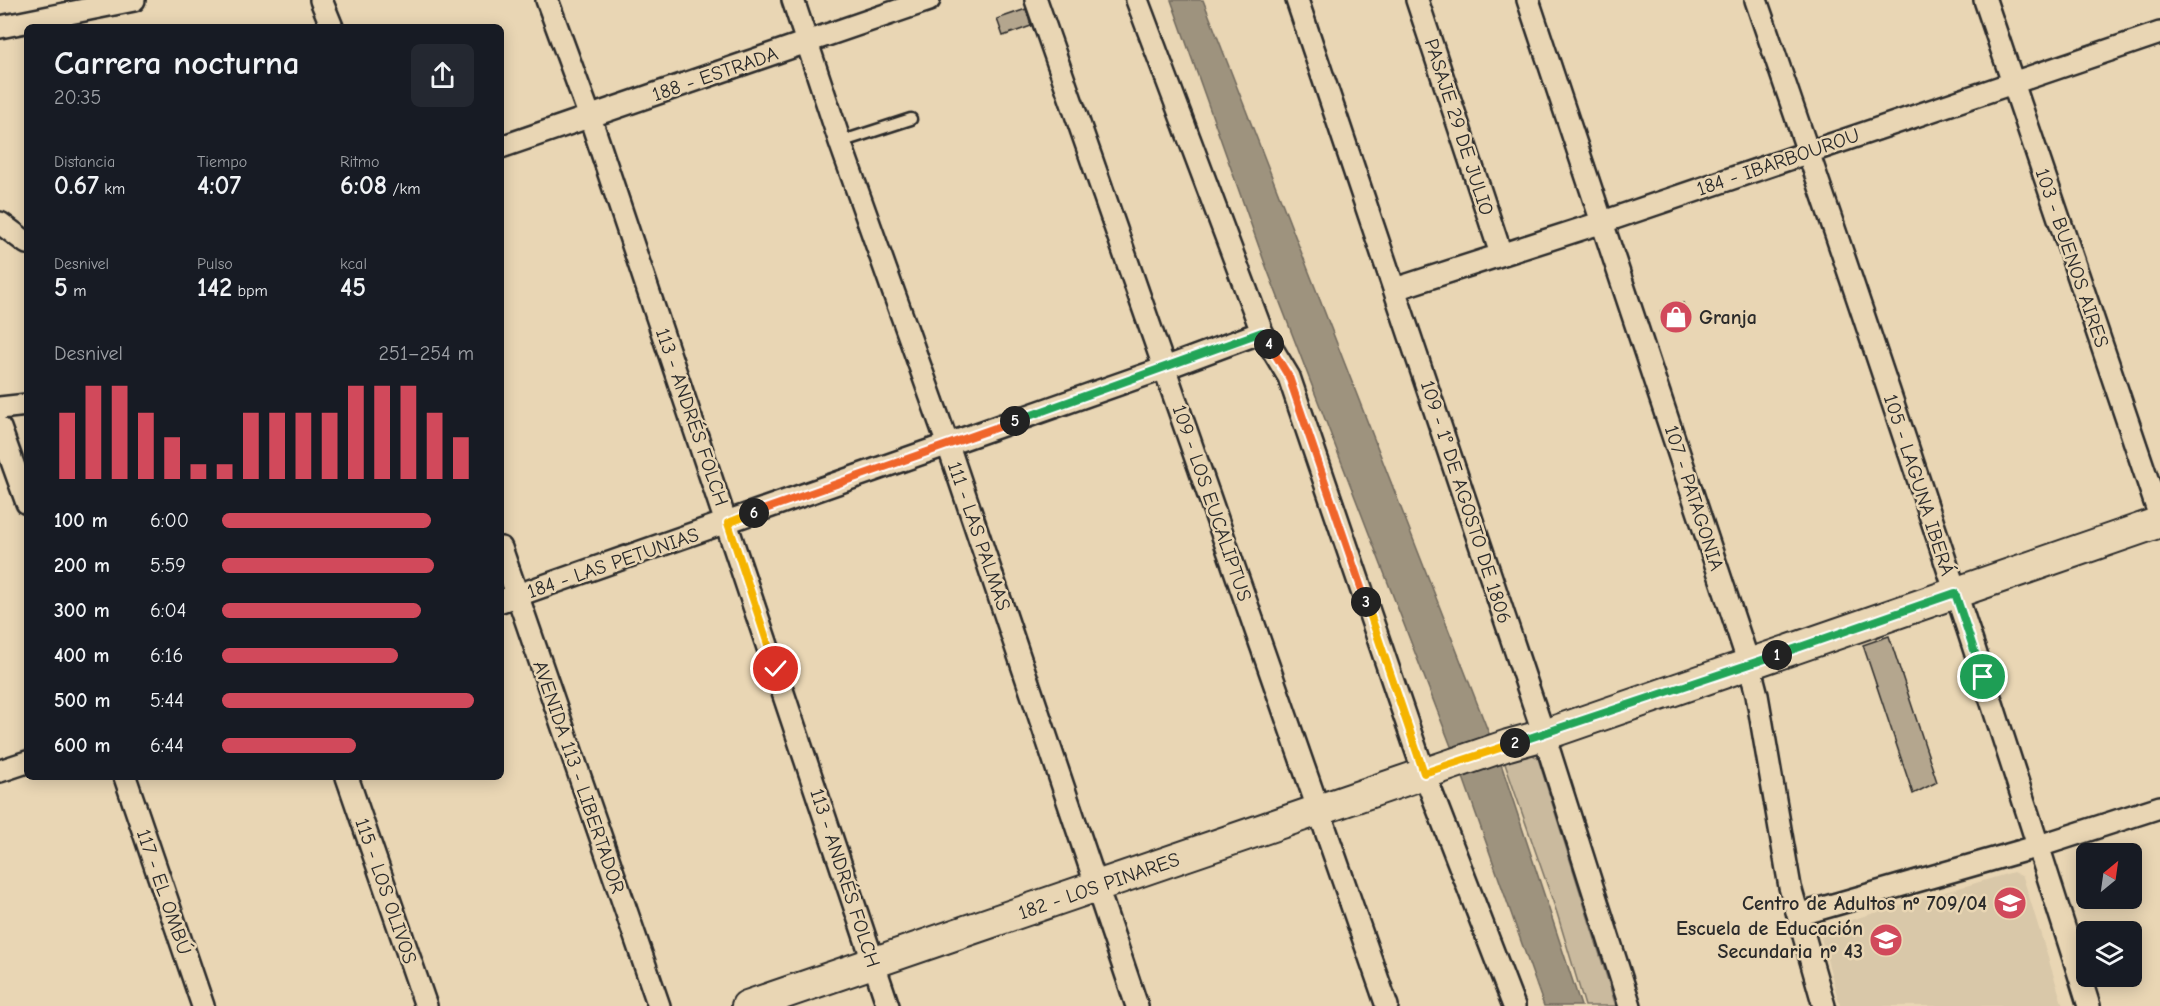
<!DOCTYPE html>
<html lang="es">
<meta charset="utf-8">
<style>
:root{--surface:#171b24;--page:#242831;--text:#f1f3f6;--muted:#9ea1a6;--accent:#d1495b}
body{margin:0;font-family:"Comic Neue",sans-serif;background:var(--page);color:var(--text);height:100vh;display:flex;flex-direction:column;font-size:22px;white-space:nowrap}
*{box-sizing:border-box;margin:0}
p{font-size:20px;color:var(--muted)}
.icon{flex:none;width:33px;height:33px;fill:none;stroke:currentColor;stroke-width:2;stroke-linecap:round;stroke-linejoin:round}
.map{position:relative;flex:1;overflow:hidden}
.side{position:absolute;left:24px;top:24px;width:480px;height:756px;display:flex;flex-direction:column;background:var(--surface);border-radius:9px;box-shadow:0 3px 15px #0003}
.side>*{flex:none}
.needle{width:39px;rotate:29deg}
.tools{position:absolute;left:2076px;top:843px;display:grid;gap:12px}
.tools a{display:grid;place-items:center;width:66px;height:66px;border-radius:9px;background:var(--surface);box-shadow:0 3px 15px #0003;font-size:30px}
.pin{position:absolute;display:grid;place-items:center;width:51px;height:51px;color:#fff;margin:-26px;border:3px solid #fff;border-radius:50%;box-shadow:0 2px 6px #0007}
.km{position:absolute;width:30px;height:30px;margin:-15px;border-radius:50%;background:#222;color:#fff;font-size:16px;line-height:30px;text-align:center}
.round{display:grid;place-items:center;flex:none;width:63px;height:63px;border-radius:9px;background:var(--page)}
.headline{display:flex;align-items:center;justify-content:space-between;height:102px;padding:0 30px}
h1{font-size:33px;font-weight:700;line-height:45px}
.figures{display:grid;grid-template-columns:repeat(3,1fr);gap:9px;height:102px;padding:6px 30px}
.figures div{display:grid;align-content:center}
.figures b{font-size:26px;font-weight:700}
.figures small{font-size:16px;font-weight:400}
.figures p{font-size:16px}
.chart{height:168px;padding:12px 30px}
.chart p{display:flex;justify-content:space-between}
.chart svg{width:100%;height:108px;margin-top:6px;stroke:var(--accent);stroke-width:6}
ul{padding:0 30px;list-style:none;font-size:20px}
li{display:grid;grid-template-columns:96px 72px 1fr;align-items:center;height:45px}
li i{height:15px;border-radius:8px;background:var(--accent)}
.map>svg:first-child{display:block}
.built{fill:#d9c8a9}
.green{fill:#caba9e;stroke:#7a7264;stroke-width:1.5}
.water{fill:#9e937e;stroke:#70695d;stroke-width:1.5}
.building{fill:#b4a68e;stroke:#2b2b2b;stroke-width:1.5}
.lines{fill:none;stroke-linecap:round;stroke-linejoin:round}
.lane-casing{stroke:#2b2b2b;stroke-width:15}
.street-casing{stroke:#2b2b2b;stroke-width:26}
.secondary-casing{stroke:#2b2b2b;stroke-width:34}
.lane{stroke:#e9d6b4;stroke-width:10}
.street{stroke:#e9d6b4;stroke-width:21}
.secondary{stroke:#e9d6b4;stroke-width:30}
.split-1-casing{stroke:#fff;stroke-width:12}
.split-2-casing{stroke:#fff;stroke-width:12}
.split-3-casing{stroke:#fff;stroke-width:12}
.split-4-casing{stroke:#fff;stroke-width:12}
.split-5-casing{stroke:#fff;stroke-width:12}
.split-6-casing{stroke:#fff;stroke-width:12}
.split-7-casing{stroke:#fff;stroke-width:12}
.split-1{stroke:#22a559;stroke-width:8}
.split-2{stroke:#22a559;stroke-width:8}
.split-3{stroke:#f5b400;stroke-width:8}
.split-4{stroke:#f0652b;stroke-width:8}
.split-5{stroke:#22a559;stroke-width:8}
.split-6{stroke:#f0652b;stroke-width:8}
.split-7{stroke:#f5b400;stroke-width:8}
.labels{text-anchor:middle;dominant-baseline:central;stroke-width:5;stroke-linejoin:round;paint-order:stroke}
.street-label{font-size:20px;fill:#2b2b2b;stroke:#e9d6b4}
.poi-label{font-size:20px;font-weight:bold;fill:#2b2b2b;stroke:#e9d6b4;text-anchor:end}
</style>
<div class="map">
<svg width="2160" height="1006" viewBox="0 0 2160 1006">
<rect width="100%" height="100%" fill="#e9d6b4"/>
<filter id="ink" filterUnits="userSpaceOnUse"><feTurbulence type="fractalNoise" baseFrequency=".0167" numOctaves="2"/><feDisplacementMap in="SourceGraphic" scale="12" xChannelSelector="R" yChannelSelector="G"/><feConvolveMatrix kernelMatrix="1 2 1 2 8 2 1 2 1" color-interpolation-filters="sRGB"/></filter>
<g filter="url(#ink)">
<path class="built" d="M2013,872L2023,877L2063,1006H1840L1821,938L1827,927Z"/>
<path class="green" d="M1528,752L1538,758L1616,1006H1585L1557,913L1504,761Z"/>
<path class="water" d="M1171,0H1203L1502,767L1581,1006H1544L1464,780L1264,261Z"/>
<path class="building" d="M1026,9L1031,26L1003,36L997,19Z
M1683,303L1690,322L1669,331L1661,311Z
M1889,636L1937,782L1913,794L1863,645Z"/>
<g class="lines">
<defs>
<path id="lane" d="M840,142L911,119"/>
<path id="street" d="M321,0L332,27
M547,0L590,117L888,1006
M793,0L840,142L948,445L1137,1006
M1036,0L1387,1006
M1137,0L1262,332L1289,377L1424,773L1514,1006
M1297,0L1544,735L1630,1006
M1417,0L1501,254
M1528,0L1749,664L1757,695L1790,887L1824,1006
M1756,0C1871,334 1983,669 2089,1006
M1985,0L2160,517
M0,27L134,0
M501,147L929,0
M0,223L27,243
M1395,289L1603,222L2160,33
M0,408L27,405
M0,428L27,503
M501,548L659,1006
M501,601L1165,368L1262,332
M0,771L27,762
M125,777L203,1006
M347,777L426,1006
M1798,915L2039,846L2160,807"/>
<path id="secondary" d="M747,1006L1508,745L1544,735L2160,522"/>
</defs>
<use href="#lane" class="lane-casing"/>
<use href="#street" class="street-casing"/>
<use href="#secondary" class="secondary-casing"/>
<use href="#lane" class="lane"/>
<use href="#street" class="street"/>
<use href="#secondary" class="secondary"/>
</g>
</g>
<g class="lines" filter="url(#ink)">
<defs>
<path id="split-1" d="M1777,655L1955,593L1983,677"/>
<path id="split-2" d="M1515,743L1777,655"/>
<path id="split-3" d="M1366,602L1424,773L1515,743"/>
<path id="split-4" d="M1269,344L1289,377L1366,602"/>
<path id="split-5" d="M1015,421L1262,332L1269,344"/>
<path id="split-6" d="M754,513L1015,421"/>
<path id="split-7" d="M754,513L728,523L776,669"/>
</defs>
<use href="#split-1" class="split-1-casing"/>
<use href="#split-2" class="split-2-casing"/>
<use href="#split-3" class="split-3-casing"/>
<use href="#split-4" class="split-4-casing"/>
<use href="#split-5" class="split-5-casing"/>
<use href="#split-6" class="split-6-casing"/>
<use href="#split-7" class="split-7-casing"/>
<use href="#split-1" class="split-1"/>
<use href="#split-2" class="split-2"/>
<use href="#split-3" class="split-3"/>
<use href="#split-4" class="split-4"/>
<use href="#split-5" class="split-5"/>
<use href="#split-6" class="split-6"/>
<use href="#split-7" class="split-7"/>
</g>
<defs>
<symbol id="shop-disc" viewBox="-11 -11 22 22"><circle r="9.5" fill="#d1495b" stroke="#e9d6b4"/><path d="M-5-2.5h2.3a2.7 3.5 0 0 1 5.4 0H5L5.5 6h-11ZM-1.5-2.5h3a1.5 2.3 0 0 0-3 0Z" fill="#fff"/></symbol>
<symbol id="school-disc" viewBox="-11 -11 22 22"><circle r="9.5" fill="#d1495b" stroke="#e9d6b4"/><path d="M0-5L7-2L0 1L-7-2ZM-4 1L0 2.5L4 1V4Q0 6-4 4Z" fill="#fff"/></symbol>
</defs>
<g fill-rule="evenodd">
<use href="#shop-disc" x="1657" y="298" width="38" height="38"/>
<use href="#school-disc" x="1991" y="884" width="38" height="38"/>
<use href="#school-disc" x="1867" y="921" width="38" height="38"/>
</g>
<g class="labels">
<g class="street-label">
<text transform="translate(715 74) rotate(-19)">188 - ESTRADA</text>
<text transform="translate(1459 127) rotate(72)">PASAJE 29 DE JULIO</text>
<text transform="translate(1778 162) rotate(-19)">184 - IBARBOUROU</text>
<text transform="translate(2072 258) rotate(71)">103 - BUENOS AIRES</text>
<text transform="translate(692 417) rotate(71)">113 - ANDRÉS FOLCH</text>
<text transform="translate(1919 485) rotate(72)">105 - LAGUNA IBERÁ</text>
<text transform="translate(1694 498) rotate(72)">107 - PATAGONIA</text>
<text transform="translate(1466 502) rotate(72)">109 - 1° DE AGOSTO DE 1806</text>
<text transform="translate(1212 503) rotate(71)">109 - LOS EUCALIPTUS</text>
<text transform="translate(979 536) rotate(71)">111 - LAS PALMAS</text>
<text transform="translate(613 563) rotate(-19)">184 - LAS PETUNIAS</text>
<text transform="translate(579 777) rotate(71)">AVENIDA 113 - LIBERTADOR</text>
<text transform="translate(845 878) rotate(72)">113 - ANDRÉS FOLCH</text>
<text transform="translate(1099 886) rotate(-19)">182 - LOS PINARES</text>
<text transform="translate(386 891) rotate(71)">115 - LOS OLIVOS</text>
<text transform="translate(164 892) rotate(71)">117 - EL OMBÚ</text>
</g>
<g class="poi-label">
<text x="1699" y="317" text-anchor="start">Granja</text>
<text x="1987" y="903">Centro de Adultos nº 709/04</text>
<text x="1863" y="928">Escuela de Educación<tspan x="1863" dy="23">Secundaria nº 43</tspan></text>
</g>
</g>
</svg>
<div class="tools">
<a><svg class="needle" viewBox="-14 -14 28 28"><path d="M0-13l5 13h-10z" fill="#e53935"/><path d="M0 13l5-13h-10z" fill="#9ea1a6"/></svg></a>
<a><svg class="icon" aria-label="layers" viewBox="0 0 24 24"><path d="M12 4l9 5-9 5-9-5zM3 14l9 5 9-5"/></svg></a>
</div>
<div class="pin" style="left:1983px;top:677px;background:#1e9e55"><svg class="icon" aria-label="arrive" viewBox="0 0 24 24"><path d="M6 21V4h12l-3 4 3 4H6"/></svg></div>
<div class="pin" style="left:776px;top:669px;background:#d93025"><svg class="icon" aria-label="check" viewBox="0 0 24 24"><path d="M5 12l5 5 9-10"/></svg></div>
<b class="km" style="left:1777px;top:655px">1</b>
<b class="km" style="left:1515px;top:743px">2</b>
<b class="km" style="left:1366px;top:602px">3</b>
<b class="km" style="left:1269px;top:344px">4</b>
<b class="km" style="left:1015px;top:421px">5</b>
<b class="km" style="left:754px;top:513px">6</b>
<section class="side">
<div class="headline"><div><h1>Carrera nocturna</h1><p>20:35</p></div><a class="round"><svg class="icon" aria-label="share" viewBox="0 0 24 24"><path d="M12 15V3M7 8l5-5 5 5M5 13v7h14v-7"/></svg></a></div>
<div class="figures">
<div><p>Distancia</p><b>0.67<small> km</small></b></div>
<div><p>Tiempo</p><b>4:07</b></div>
<div><p>Ritmo</p><b>6:08<small> /km</small></b></div>
</div>
<div class="figures">
<div><p>Desnivel</p><b>5<small> m</small></b></div>
<div><p>Pulso</p><b>142<small> bpm</small></b></div>
<div><p>kcal</p><b>45</b></div>
</div>
<div class="chart"><p><span>Desnivel</span>251–254 m</p>
<svg viewBox="0 0 160 44" preserveAspectRatio="none"><path d="M5 44V17M15 44V6M25 44V6M35 44V17M45 44V27M55 44V38M65 44V38M75 44V17M85 44V17M95 44V17M105 44V17M115 44V6M125 44V6M135 44V6M145 44V17M155 44V27"/></svg>
</div>
<ul>
<li><b>100 m</b>6:00<i style="width:83%"></i></li>
<li><b>200 m</b>5:59<i style="width:84%"></i></li>
<li><b>300 m</b>6:04<i style="width:79%"></i></li>
<li><b>400 m</b>6:16<i style="width:70%"></i></li>
<li><b>500 m</b>5:44<i style="width:100%"></i></li>
<li><b>600 m</b>6:44<i style="width:53%"></i></li>
</ul>
</section>
</div>
